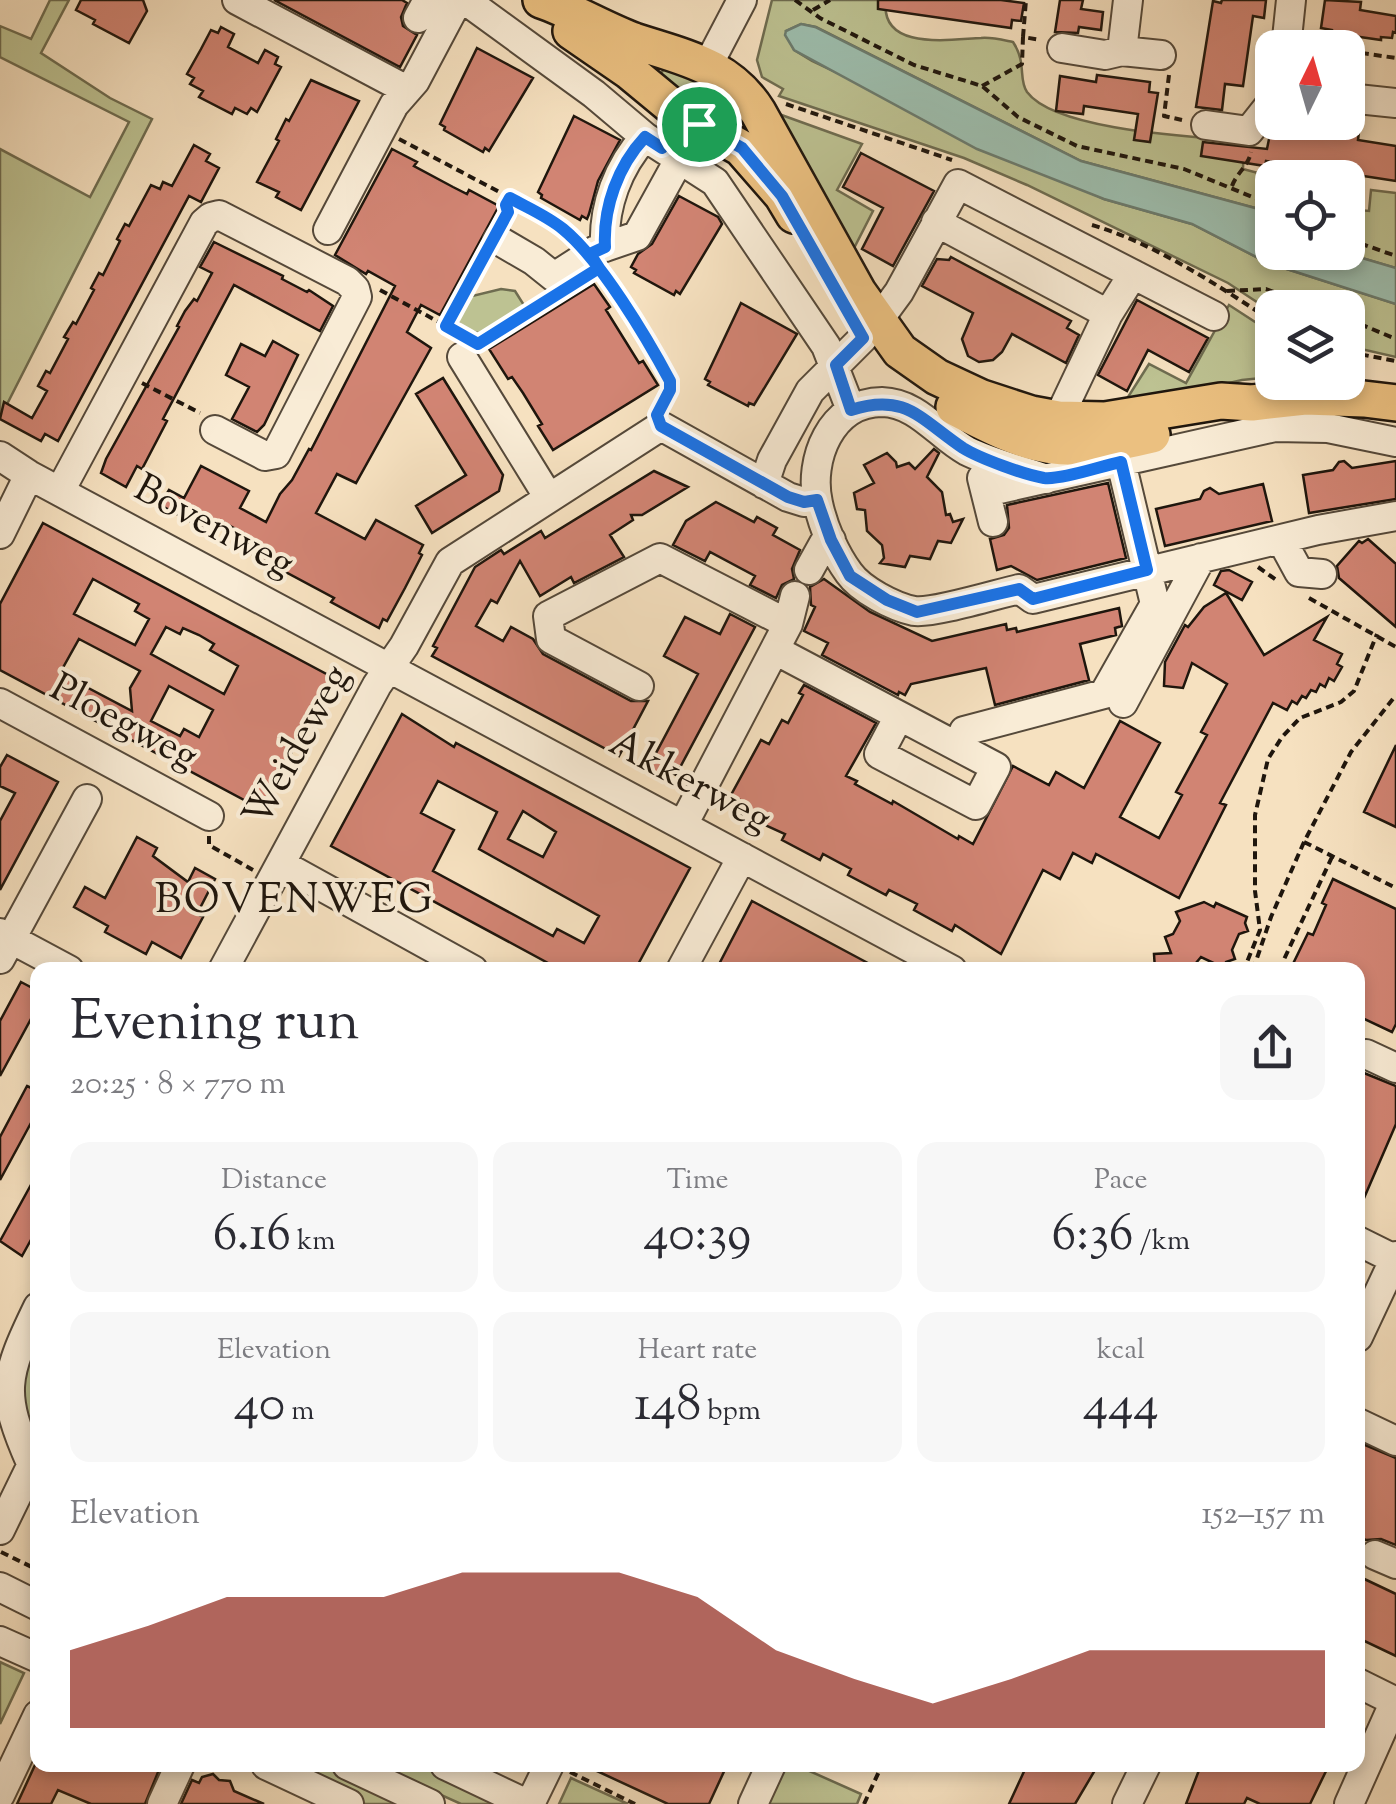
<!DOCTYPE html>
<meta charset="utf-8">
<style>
:root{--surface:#fff;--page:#f7f7f7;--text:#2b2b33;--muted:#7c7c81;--accent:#8f2418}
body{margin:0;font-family:"Sorts Mill Goudy",serif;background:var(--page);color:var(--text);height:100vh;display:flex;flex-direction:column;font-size:38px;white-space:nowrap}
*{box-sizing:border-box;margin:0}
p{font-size:32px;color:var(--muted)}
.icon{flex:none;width:55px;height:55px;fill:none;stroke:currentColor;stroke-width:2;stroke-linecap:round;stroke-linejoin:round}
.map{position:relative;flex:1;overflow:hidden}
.side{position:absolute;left:30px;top:962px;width:1335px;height:810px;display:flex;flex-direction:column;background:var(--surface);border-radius:20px;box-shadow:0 5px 15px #0003}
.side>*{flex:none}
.needle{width:65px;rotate:5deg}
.fabs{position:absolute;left:1255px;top:30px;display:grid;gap:20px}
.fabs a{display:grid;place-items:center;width:110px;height:110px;border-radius:20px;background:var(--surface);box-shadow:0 5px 15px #0003;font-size:50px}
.pin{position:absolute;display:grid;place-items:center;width:85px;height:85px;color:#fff;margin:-42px;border:5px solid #fff;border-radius:50%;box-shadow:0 2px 10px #0007}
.round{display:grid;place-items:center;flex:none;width:105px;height:105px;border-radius:20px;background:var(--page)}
.headline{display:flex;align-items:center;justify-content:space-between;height:170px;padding:0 40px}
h1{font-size:55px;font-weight:600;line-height:75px}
.figures{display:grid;grid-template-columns:repeat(3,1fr);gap:15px;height:170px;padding:10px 40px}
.figures div{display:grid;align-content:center;border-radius:20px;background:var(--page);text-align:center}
.figures b{font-size:50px;font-weight:600}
.figures small{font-size:28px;font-weight:400}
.figures p{font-size:28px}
.chart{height:280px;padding:20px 40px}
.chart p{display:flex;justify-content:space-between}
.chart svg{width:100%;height:180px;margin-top:10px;fill:var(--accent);opacity:.7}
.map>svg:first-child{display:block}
.green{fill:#bdc292;stroke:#6e6c50;stroke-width:2.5}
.water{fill:#9dbeae;stroke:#6b7b6e;stroke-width:2.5}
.building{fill:#d18473;stroke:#1f160d;stroke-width:2.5;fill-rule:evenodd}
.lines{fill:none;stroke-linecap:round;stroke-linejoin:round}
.minor-casing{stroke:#55493a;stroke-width:32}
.major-casing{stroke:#1f160d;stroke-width:40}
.path{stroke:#1f160d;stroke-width:4;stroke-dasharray:8 5;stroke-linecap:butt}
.minor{stroke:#f9ecd6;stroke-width:28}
.major{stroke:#ebc080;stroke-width:35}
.route-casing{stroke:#fff;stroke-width:20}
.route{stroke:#1a73e8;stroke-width:12}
.labels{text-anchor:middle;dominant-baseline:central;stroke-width:8;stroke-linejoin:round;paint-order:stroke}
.street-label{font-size:40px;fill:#1f160d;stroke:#f9ecd6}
.neighbourhood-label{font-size:42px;letter-spacing:2.5px;fill:#1f160d;stroke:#f9ecd6}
</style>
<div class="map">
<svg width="1396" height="1804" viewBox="0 0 1396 1804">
<rect width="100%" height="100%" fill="#f6e1c0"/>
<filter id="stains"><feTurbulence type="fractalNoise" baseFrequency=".002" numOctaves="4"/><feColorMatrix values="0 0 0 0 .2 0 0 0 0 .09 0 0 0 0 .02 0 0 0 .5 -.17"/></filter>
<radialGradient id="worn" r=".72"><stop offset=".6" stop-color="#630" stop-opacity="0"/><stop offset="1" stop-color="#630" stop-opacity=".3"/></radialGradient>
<path class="green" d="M50,0H69L41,53L110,98L152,119L0,418V149L90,197L129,122L0,57V26L31,39Z
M772,0H886C879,52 952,39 981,38C992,37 1003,40 1013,42C1027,63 1018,79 1027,92C1056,131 1197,137 1244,141L1243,169L1273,177L1272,217L1255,208L1081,161L816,27L801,24L786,31L794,50L812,61L1104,199L1192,224L1268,263L1396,304V357L1348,346V308H1272V312L1228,283L1027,185L964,158L779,96L783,89L762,77L757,60Z
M667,62L736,104L721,121L658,80Z
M776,113L862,144L837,190L873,211L850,256Z
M1371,190L1396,193V268L1345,253L1348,252V209L1369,211Z
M501,289L515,291L527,310L481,334L464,329L456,319L468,297Z
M1229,305L1272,333V377L1242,380L1121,408L1149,364L1186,383Z
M37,1318V1427L13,1412Z
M0,1662L24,1673L0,1724Z
M281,1765H326L410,1804H365Z
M375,1765H423L507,1804H461Z
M779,1765H796L861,1794L857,1804H762Z
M571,1778L628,1804H559Z"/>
<path class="water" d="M801,24L815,27L1081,161L1255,208L1272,217V252L1345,253L1396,268V304L1268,263L1192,224L1104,199L977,149L794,50L785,35L786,31Z"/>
<path class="building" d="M81,0H143L147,11L129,43L93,24L95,20L76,10Z
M274,0H402L407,3L401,17L403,26L417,35L400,67Z
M878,0H1001L1024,3L1021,21L1012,20L1011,28L878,9Z
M1060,0H1083L1081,9L1103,12L1101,30L1079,27L1078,33L1055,32Z
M1222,0H1266L1264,18L1253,16L1243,86L1225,84L1222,110L1196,107L1213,1L1221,3Z
M1325,0L1361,2L1360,10L1396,16V33L1393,32L1392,38L1381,37V40L1332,33V30L1321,28Z
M221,27L234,34L228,47L258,63L265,50L278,57L275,64L281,67L257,112L251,108L247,114L235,108L232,114L199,97L203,91L190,84L194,78L187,74L201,49L211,30L218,33Z
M477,48L533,78L489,151L485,148L483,152L444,130L445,127L440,124Z
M1097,75L1150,82L1149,92L1158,93L1150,142L1134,140L1138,114L1084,106L1083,114L1056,111L1060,76L1096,82Z
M311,80L359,101L301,210L276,197L279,192L257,182L279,141L276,139L286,119L289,121Z
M574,116L620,140L598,181L589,214L587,219L582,216L580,220L541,198L542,195L538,192Z
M1281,122H1320V125L1359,131L1358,140L1396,146V181L1266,161L1265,166L1201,156L1203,142L1267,149L1270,134L1279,135Z
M194,145L210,154L206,161L219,168L201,202L189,196L58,441L45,434L41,441L0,419L4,402L32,418L47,391L38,386L46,371L50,373L68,339L64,337L73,322L76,324L94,290L91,288L99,273L103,275L120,241L117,239L125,224L129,226L151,185L160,189L163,182L172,186Z
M392,149L417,162L414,166L453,187L467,194L469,190L499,206L440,315L421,305L407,332L431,348L356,483L337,474L316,513L365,539L376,520L423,545L419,553L422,555L405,588L387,621L383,619L379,628L331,602L334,598L252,554L256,548L246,543L250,537L221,521L214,534L160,505L169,490L184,498L201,466L249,491L240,508L266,522L280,494L292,480L309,449L311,450L395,286L368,271L366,274L335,255Z
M861,153L934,191L893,266L862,249L883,208L843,187Z
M679,196L718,217L722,224L680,294L676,291L674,295L634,273L636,270L631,267L638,254L652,244Z
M214,242L283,276L282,279L307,292L309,290L333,306L320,331L234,285L163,419L167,421L142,469L137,466L126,487L101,473L106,459L179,327L177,326L185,311L194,299L197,301L212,273L200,267Z
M951,257L1071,321L1067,328L1079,335L1066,363L1012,334L1002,352L993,360L979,362L968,356L962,339L973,313L922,286L937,259L949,260Z
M594,284L610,307L606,310L639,363L643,361L658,385L553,450L538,426L542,424L523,393L512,377L508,379L489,349Z
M1137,300L1208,338L1189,372L1148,350L1127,391L1098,375Z
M741,303L797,334L754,405L749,403L748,406L708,385L710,382L705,379Z
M273,341L298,355L264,425L257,432L232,419L249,387L226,375L241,344L265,356Z
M443,378L503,475L499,491L432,533L416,506L466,475L416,394Z
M934,449L939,453L927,477L942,492L946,515L950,514L953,522L963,519L951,543L938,541L930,559L910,556L905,567L880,563L884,558L882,545L867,531L865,510L857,509L854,493L874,483L864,465L887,453L896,462L897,467L909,463L915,469Z
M1344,461L1352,468L1396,461V499L1309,513L1303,475L1333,470L1339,462Z
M654,471L688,487L642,515H631L633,520L610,535L624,557L574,583L571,577L540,596L520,561L497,603L491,600L476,626L503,641L511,627L533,639L543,654L631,701H648L619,756L432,656L437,648L433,646L475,567L501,550L504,554L541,531L545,538Z
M1108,483L1126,558L1037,580L1011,566L997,570L990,539L1004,535L1009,528L1007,505Z
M1263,484L1272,521L1165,546L1156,509L1200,499L1204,491L1210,488L1219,494Z
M716,502L754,522L757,517L777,528L773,535L800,550L792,569L794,579L782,585L776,598L750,585L755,576L710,552L705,561L673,545L686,521Z
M43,523L332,677L261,809L0,670V604ZM93,579L139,604L135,611L149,619L135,645L74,614ZM166,627L180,634L183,628L199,635L214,644L210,650L238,666L224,694L151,654ZM79,639L140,671L130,688L132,711L60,673ZM169,686L213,710L199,737L184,729L180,736L151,721Z
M1368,539L1396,564V627L1339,578L1337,566L1359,541L1362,543Z
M1229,570L1252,582L1242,600L1214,585L1221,571Z
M824,579L870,612L932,641L1006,624L1007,630L1016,628L1017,632L1119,608L1122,626L1115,628L1116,635L1080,644L1089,680L995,705L986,668L911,684L905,695L899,692L898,695L822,655L828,643L804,631L815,607L811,605L810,587Z
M1226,593L1264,655L1327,617L1314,640L1342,654L1337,664L1342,667L1334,681L1329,678L1325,687L1320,684L1316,692L1311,690L1306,698L1302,696L1297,704L1292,701L1287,710L1273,703L1220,803L1226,805L1179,898L1096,854L1092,863L1073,853L1060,879L1043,870L1001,954L955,925L952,931L914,910L917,904L889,890L886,895L848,875L851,869L823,854L820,860L782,840L785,834L736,812L742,801L731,795L761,740L769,744L782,720L788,723L803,695L799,693L804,685L876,723L846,776L857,781L855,784L892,804L893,801L958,839L959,836L973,844L1013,766L1049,785L1056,772L1084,788L1120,721L1160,743L1120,817L1159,838L1182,795L1176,792L1207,735L1201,732L1227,684L1192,663L1183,688L1164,686L1165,662L1185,625L1188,627L1204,607Z
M730,614L755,627L676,775L672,773L668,781L647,770L698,674L664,656L685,617L720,634Z
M402,714L454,747L456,743L690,868L635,970H561L331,846ZM438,781L497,812L479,849L599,916L584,943L557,929L553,936L433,871L454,830L421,813ZM523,811L556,832L543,857L508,839Z
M1396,745V827L1364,812Z
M7,755L58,782L0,890V821L15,793L0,786V767Z
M137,837L157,848L153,856L188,882L195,868L215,879L197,914L203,917L181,958L152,942L146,954L105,932L108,926L74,907L85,887L105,898Z
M1333,879L1396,909V1024L1392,1032L1358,1016V970H1290L1308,933L1313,935L1326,905L1322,903Z
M752,901L851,954L881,970H716Z
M1204,902L1214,907L1216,903L1247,917L1245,923L1248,931L1239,934L1232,950L1235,959L1226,962L1224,968L1201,957L1190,970H1155L1154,954L1171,953L1165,937L1173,934L1180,921L1176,912Z
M21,982L38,991V1006L0,1076V1021Z
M1364,1073L1396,1086V1124L1358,1212V1087Z
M27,1086L38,1091V1110L0,1180V1137Z
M38,1172V1227L22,1256L0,1241Z
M1358,1442L1396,1458V1545L1381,1539L1366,1540L1358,1537Z
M1358,1576L1396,1594V1656L1358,1638Z
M35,1765H161L145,1804H91L58,1790L51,1804H17Z
M584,1765H727L709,1804H668Z
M1027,1765H1098L1075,1804H1009Z
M1201,1765H1329L1310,1804H1260L1247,1798L1244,1804H1186Z
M213,1774L219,1780L230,1781L234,1791L264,1804H181L192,1780L199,1783L202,1777Z"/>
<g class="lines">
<defs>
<path id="minor" d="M237,0L407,90
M465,0L594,94L645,137L715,182L826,346L851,410
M1128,0L1122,51L1161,55
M418,18L428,0
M1062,48L1105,55L1122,51
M1286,48L1291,0
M708,65L742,0
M1348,98L1396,103
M1206,125L1249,131L1272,102
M936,222L1108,314
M328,230L394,105L415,81L458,0
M498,240L534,261L554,277L596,250L637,236L680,158
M605,247C603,207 618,166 645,137
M877,322L899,292L958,184L1214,316
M462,357L549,498
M1052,432L1108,314L1133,274
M0,456L29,475L952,970
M982,478L993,522
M1046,479C1021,470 991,463 967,451C938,435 918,403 882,402C831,402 808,460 818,503C823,527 835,554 849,573C861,590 894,607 914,611C932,614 997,594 1019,589L1033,599L1318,530L1396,516
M764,484L772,460L810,391L863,338
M60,491L204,223L211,217L219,215L347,281L355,289L357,297L276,454L265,456L215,430
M986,492L1275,427L1328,428L1396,442
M0,534L29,475
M1281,539L1299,572L1322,574
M809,570L824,543L831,540
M775,650L996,767L976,805L879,754L899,716
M639,686L551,639L548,616L660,558L788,624
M0,703L209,816
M1123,703L1201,558
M964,731L1104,694L1155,604L1121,462
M683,825L788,624L795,596
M281,864L473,970
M0,933L69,970
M0,959L87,799
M223,970L377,685L404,646L450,562L661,426L788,497L804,502L817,501
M681,970L742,857
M1366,1054L1396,1068
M1358,1241L1394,1259
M1358,1337L1396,1256
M1358,1423L1396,1441
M31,1463C0,1393 4,1377 38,1307
M0,1530L38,1452
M1375,1555L1396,1564
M0,1587L38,1606
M0,1641L38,1658
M1358,1683L1396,1702
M266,1765L349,1804
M347,1765L430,1804
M445,1765L527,1804
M0,1795L38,1715
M162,1804L180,1765
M530,1804L549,1765
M753,1804L771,1765
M1127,1804L1146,1765
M1349,1804L1395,1701"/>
<path id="major" d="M541,0C573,11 602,29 634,41C682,57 729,65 758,112L858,292L900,351L937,377L982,398L1031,414L1058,419L1105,420L1221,401L1252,403L1305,397L1364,399L1396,403
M571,31L629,71L681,114L741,148L782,195L794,215
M954,407C1035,450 1061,457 1152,435"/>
</defs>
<use href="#minor" class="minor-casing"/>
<use href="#major" class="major-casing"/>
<path class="path" d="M795,0L820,18L914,65L982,86L1018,117L1077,146L1184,169L1272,205
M813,10L830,0
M1023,37L1026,0
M1348,51L1396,58
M1169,75L1164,116L1182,120
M982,86L1022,64L1023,37L1041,40
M786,104L952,160
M399,139L541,214L573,237
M1232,186C1236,174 1249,165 1251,152
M505,217L510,198
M1092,225C1154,243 1219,286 1272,321
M1348,239L1396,256
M601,271L668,377L671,386L662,405
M380,290L459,333
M1227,291L1266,289L1316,308
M1348,319L1396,339
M446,326L484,255
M481,342L549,300
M1348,352L1396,361
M142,383L200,413
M1258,567L1279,582
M1309,598L1396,647
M209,836V845L253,870
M1304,842L1396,888
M1239,970L1247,962L1260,930L1255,891V815L1268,759L1282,737L1300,718L1341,702L1354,691L1377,634
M1253,970L1271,917L1304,842L1351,752L1396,695
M1279,970L1332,857
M1,1552L38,1570
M570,1772L635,1804
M864,1804L882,1765"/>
<use href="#minor" class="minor"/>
<use href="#major" class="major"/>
</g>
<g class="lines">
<defs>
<path id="route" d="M699,124L681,114L662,148L645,137C618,166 603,207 605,247L590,254L599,268L478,344L446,326L508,212L506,205L510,198C528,208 547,216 563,229C600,259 647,338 670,381V390L657,415L661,426L788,497L804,502L817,500L831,540L850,576L887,600L917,612L1019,589L1033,599L1147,570L1121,462C1101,466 1062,480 1044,478C1025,475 979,458 963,448C921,420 906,392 851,410L836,365L863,338L782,196L742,148L699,124"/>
</defs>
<use href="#route" class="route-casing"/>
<use href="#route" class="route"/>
</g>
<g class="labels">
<g class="street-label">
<text transform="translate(213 528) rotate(28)">Bovenweg</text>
<text transform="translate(123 724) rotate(28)">Ploegweg</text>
<text transform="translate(299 747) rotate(-61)">Weideweg</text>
<text transform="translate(689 783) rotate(28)">Akkerweg</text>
</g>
<g class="neighbourhood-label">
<text x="295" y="902">BOVENWEG</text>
</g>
</g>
<rect width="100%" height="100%" filter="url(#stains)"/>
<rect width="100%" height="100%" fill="url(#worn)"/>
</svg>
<div class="fabs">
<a><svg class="needle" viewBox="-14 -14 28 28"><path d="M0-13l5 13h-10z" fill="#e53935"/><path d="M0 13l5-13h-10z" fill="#7c7c81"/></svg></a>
<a><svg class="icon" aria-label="locate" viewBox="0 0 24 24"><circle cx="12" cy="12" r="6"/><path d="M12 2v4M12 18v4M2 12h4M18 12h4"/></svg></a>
<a><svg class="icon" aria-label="layers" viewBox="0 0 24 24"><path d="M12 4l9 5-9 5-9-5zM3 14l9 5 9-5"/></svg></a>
</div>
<div class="pin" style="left:699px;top:124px;background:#1e9e55"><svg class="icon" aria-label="arrive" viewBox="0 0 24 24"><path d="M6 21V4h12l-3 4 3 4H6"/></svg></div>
<section class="side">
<div class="headline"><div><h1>Evening run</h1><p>20:25 · 8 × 770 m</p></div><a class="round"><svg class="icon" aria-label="share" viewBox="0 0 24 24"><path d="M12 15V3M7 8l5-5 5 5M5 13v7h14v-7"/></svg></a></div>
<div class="figures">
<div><p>Distance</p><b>6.16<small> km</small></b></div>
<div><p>Time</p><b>40:39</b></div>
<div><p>Pace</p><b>6:36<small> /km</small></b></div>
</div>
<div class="figures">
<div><p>Elevation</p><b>40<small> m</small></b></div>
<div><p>Heart rate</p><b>148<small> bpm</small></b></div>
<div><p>kcal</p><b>444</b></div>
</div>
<div class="chart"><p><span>Elevation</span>152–157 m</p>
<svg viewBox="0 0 160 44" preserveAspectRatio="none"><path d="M0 44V25L10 19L20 12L30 12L40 12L50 6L60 6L70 6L80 12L90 25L100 32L110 38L120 32L130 25L140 25L150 25L160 25V44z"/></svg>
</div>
</section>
</div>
